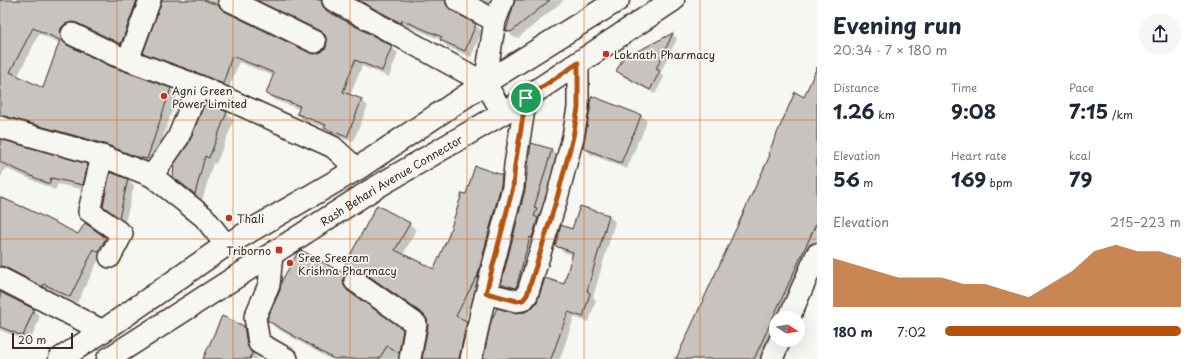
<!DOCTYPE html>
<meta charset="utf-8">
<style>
:root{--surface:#fff;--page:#f6f6f7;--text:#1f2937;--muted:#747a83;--accent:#b45309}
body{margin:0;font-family:"Playpen Sans",sans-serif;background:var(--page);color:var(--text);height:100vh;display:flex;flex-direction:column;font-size:15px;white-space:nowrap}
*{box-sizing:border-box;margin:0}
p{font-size:13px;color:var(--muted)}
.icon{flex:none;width:22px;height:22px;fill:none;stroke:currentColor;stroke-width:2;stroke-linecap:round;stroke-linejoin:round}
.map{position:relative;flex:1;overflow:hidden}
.drawer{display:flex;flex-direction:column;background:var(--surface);width:380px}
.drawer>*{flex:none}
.needle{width:26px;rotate:102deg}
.tools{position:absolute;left:769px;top:311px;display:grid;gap:8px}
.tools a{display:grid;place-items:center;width:36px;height:36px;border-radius:50%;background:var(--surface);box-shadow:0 4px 16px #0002;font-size:20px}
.scale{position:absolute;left:12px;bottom:10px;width:61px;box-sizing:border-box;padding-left:4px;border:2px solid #3b2a1e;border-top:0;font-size:11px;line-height:14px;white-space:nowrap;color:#3b2a1e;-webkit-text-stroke:3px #f6f6f2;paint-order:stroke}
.pin{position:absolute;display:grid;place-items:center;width:34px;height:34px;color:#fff;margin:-17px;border:2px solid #fff;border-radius:50%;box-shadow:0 1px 4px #0007}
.round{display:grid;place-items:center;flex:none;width:42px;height:42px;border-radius:21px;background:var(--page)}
.summary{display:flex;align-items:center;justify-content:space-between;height:68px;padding:0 16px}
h1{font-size:22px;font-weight:700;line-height:30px}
.figures{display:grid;grid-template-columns:repeat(3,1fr);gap:6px;height:68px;padding:4px 16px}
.figures div{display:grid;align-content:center}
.figures b{font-size:20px;font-weight:700}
.figures small{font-size:11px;font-weight:400}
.figures p{font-size:11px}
.chart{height:112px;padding:8px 16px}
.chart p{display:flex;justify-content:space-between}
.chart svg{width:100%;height:72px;margin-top:4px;fill:var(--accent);opacity:.7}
ul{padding:0 16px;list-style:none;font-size:13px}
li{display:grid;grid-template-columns:64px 48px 1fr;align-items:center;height:30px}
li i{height:10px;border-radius:5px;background:var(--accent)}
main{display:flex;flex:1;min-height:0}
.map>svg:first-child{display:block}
.shadow{fill:#0003;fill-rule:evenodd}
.building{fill:#c8c3be;stroke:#3b2a1e;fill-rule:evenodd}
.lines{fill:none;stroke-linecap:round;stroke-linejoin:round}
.minor-casing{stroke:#3b2a1e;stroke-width:24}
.major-casing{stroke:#3b2a1e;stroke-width:25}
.minor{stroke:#f6f6f2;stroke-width:21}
.major{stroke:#f6f6f2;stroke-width:22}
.route-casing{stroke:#fff;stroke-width:8}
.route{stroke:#b45309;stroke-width:5}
.grid{fill:none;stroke:#e8590c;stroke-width:1;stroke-opacity:0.55}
.poi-dot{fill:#c8321e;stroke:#f6f6f2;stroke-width:1.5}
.labels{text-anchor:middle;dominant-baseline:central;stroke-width:3.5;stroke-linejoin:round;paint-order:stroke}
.poi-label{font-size:11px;fill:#3b2a1e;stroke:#f6f6f2;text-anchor:start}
.street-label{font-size:11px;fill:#3b2a1e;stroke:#f6f6f2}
</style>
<main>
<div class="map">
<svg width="817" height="359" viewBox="0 0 817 359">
<rect width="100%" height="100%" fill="#f6f6f2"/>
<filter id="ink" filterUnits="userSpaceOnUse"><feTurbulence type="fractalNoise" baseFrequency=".025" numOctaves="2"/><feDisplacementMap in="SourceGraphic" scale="8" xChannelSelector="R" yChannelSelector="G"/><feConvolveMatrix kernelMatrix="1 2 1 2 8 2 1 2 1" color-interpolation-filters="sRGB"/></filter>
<g filter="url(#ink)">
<path class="shadow" d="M0,0H133L143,8L127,50L66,42L68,46L109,67L170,89L177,96L154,165L0,124ZM39,34L60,43L44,89L18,76Z
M163,0H226L223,8L224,12L309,54L316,55L323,53L327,47L328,42L327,37L251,0H329L327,8L328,12L391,47L398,53L389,77L362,66L350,96L361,100L368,106L353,142L332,134L326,128L304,120L298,114L299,109L274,100L267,93L274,76L239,62L229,89L151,59L145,53Z
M354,0H453L451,7L453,12L475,25L482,31L471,57L448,47L441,40L409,26L407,29Z
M478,0H500L495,9Z
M515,0H564L518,38L513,37L507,30Z
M673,34L677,39L660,73L664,77L655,94L622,76L618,71L630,56Z
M817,69V253L787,318H776V340L768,359H673L674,356L678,357L805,98Z
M227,113L234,120L216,164L213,163L202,201L174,177Z
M641,115L647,121L640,140L639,139L627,169L590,154L584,147Z
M0,140L87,165L94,172L89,191L58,184L55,190L5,168L0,179Z
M551,149L557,155L540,214L542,216L522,294L508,290L502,284Z
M502,176L509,183L483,284L464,321L473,329L467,359H423L429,326L427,318L370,278L363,276L350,287L351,294L402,330L409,337L406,359H330L276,328L269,321L342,274L409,223L416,230L403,255L435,271L466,196Z
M128,180L134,186L125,223L110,212L104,206Z
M0,198L78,235L85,224L106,239L112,245L101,255L77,303L50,290L49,292L0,274Z
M580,207L609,216L615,222L593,297L596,300L589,322L574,317L560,359H484L514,314L526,313L564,285L573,255L563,252L556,245L573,230Z
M0,293L33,310L40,316L30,342L0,330Z
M244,327L251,334L254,353L256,357L260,359H204Z"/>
<path class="building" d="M0,0H137L121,44L77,23L72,22L65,24L61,28L60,34L62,40L67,45L110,66L171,88L147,159L134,156L105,144L0,115ZM33,28L60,40L43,88L10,72Z
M162,0H204L218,5L224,11L310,53L315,54L321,52L326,48L327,42L325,35L320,31L256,0H321L323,6L327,11L392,46L382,71L355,60L343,92L362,99L347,137L324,128L326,125L297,114L300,106L266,94L274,73L232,56L223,84L203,75L143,53Z
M358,0H445L447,6L451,10L476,24L465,51L440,40L442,37L402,20L401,23Z
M515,0H550L511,32L506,31Z
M673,33L656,69L660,71L650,90L616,71L626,53L630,55Z
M817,67V222L754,359H676L770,155L768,154L795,92L804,97Z
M592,96L641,115L634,134H633L621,163L583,148L590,110V102Z
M205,102L227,112L209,158L205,156L195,194L173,177L174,164L189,143Z
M0,139L88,164L83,185L51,178L49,184L0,162Z
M531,143L552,149L534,208L537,209L534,216L538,218L532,238L530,237L516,288L501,284L525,190Z
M475,166L502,175L501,185L477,278H476L456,316L467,321L459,359H422L428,326L427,319L423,314L362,271L356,269L350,270L345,274L343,280L344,286L348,291L403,329L399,353L387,346L379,359H334L268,321L267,319L280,290L281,282L298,252L301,250L341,272L377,205L410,223L395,250L434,269L448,237L462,193L466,194Z
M110,172L128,179L119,218L103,206Z
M0,197L32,211L78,234L85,223L106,238L98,252L94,249L70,297L44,284L43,287L5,267L0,266Z
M580,206L609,215L587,291L590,293L583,317L568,312L551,359H483L491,321L497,308L514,313L525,312L532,308L537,302L545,278L564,284L573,252L555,246L561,225L572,229Z
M0,292L34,309L23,336L0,327Z
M222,316L244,326L247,345L252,353L250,359H203Z"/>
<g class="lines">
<defs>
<path id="minor" d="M150,0L128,60L199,86L333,147L357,169
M229,0L315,42
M333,0L485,83
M457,0L495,21
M72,34L115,55L128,60
M485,83L495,21L503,0
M485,83L503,113
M0,127L102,156L152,176L204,217L226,245
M102,156L89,211L122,234L110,257
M152,176L178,138L199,86
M272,255L269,285L255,317L259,343L287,359
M0,278L103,331
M355,281L416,324L410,359
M486,293L517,301L523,300L527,295L557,198L573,137L578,108V63
M789,318L817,254
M471,359L481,313L513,187L515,165L526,97
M772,359L780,340"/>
<g id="major">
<path d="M60,359L103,331L226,245L357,169L485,83L618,0"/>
<path id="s1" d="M108,359L370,191L503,113L673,0"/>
</g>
</defs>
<use href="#minor" class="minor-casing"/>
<use href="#major" class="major-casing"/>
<use href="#minor" class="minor"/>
<use href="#major" class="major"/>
</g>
</g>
<g class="lines" filter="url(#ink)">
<defs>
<path id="route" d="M578,63V108L573,137L557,198L527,295L523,300L517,301L486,293L513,187L515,165L526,98Z"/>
</defs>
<use href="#route" class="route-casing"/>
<use href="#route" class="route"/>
</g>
<path class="grid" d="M117,0V359M233,0V359M350,0V359M467,0V359M584,0V359M700,0V359M0,120H817M0,239H817"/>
<g class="poi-dot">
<circle cx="606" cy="54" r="4"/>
<circle cx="164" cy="96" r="4"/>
<circle cx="229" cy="218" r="4"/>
<rect x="275" y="246" width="8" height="8" rx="2"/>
<circle cx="290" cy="263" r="4"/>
</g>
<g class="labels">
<g class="poi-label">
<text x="614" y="54">Loknath Pharmacy</text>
<text x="172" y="90">Agni Green<tspan x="172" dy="13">Power Limited</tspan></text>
<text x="237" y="218">Thali</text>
<text x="271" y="250" text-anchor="end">Triborno</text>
<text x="298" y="257">Sree Sreeram<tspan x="298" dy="13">Krishna Pharmacy</tspan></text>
</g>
<g class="street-label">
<text stroke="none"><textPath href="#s1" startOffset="335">Rash Behari Avenue Connector</textPath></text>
</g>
</g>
</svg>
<div class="tools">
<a><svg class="needle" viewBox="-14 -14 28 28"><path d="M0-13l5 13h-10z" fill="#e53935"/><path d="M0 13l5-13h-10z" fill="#747a83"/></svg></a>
</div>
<div class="scale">20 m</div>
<div class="pin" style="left:526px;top:98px;background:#1e9e55"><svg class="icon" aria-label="arrive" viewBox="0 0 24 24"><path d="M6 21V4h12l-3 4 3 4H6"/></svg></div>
</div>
<section class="drawer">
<div class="summary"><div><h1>Evening run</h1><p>20:34 · 7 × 180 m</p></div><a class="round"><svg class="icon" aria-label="share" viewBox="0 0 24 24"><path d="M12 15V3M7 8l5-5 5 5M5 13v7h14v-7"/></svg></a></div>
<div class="figures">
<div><p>Distance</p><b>1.26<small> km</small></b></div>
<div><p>Time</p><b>9:08</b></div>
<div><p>Pace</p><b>7:15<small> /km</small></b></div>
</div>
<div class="figures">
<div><p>Elevation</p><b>56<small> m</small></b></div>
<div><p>Heart rate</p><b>169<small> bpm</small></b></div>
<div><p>kcal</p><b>79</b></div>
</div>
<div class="chart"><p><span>Elevation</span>215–223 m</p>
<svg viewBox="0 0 160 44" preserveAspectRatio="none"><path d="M0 44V14L10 18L20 22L30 26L40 26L50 26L60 30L70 30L80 34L90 38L100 30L110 22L120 10L130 6L140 10L150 10L160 14V44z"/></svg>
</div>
<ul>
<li><b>180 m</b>7:02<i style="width:100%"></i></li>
</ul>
</section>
</main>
